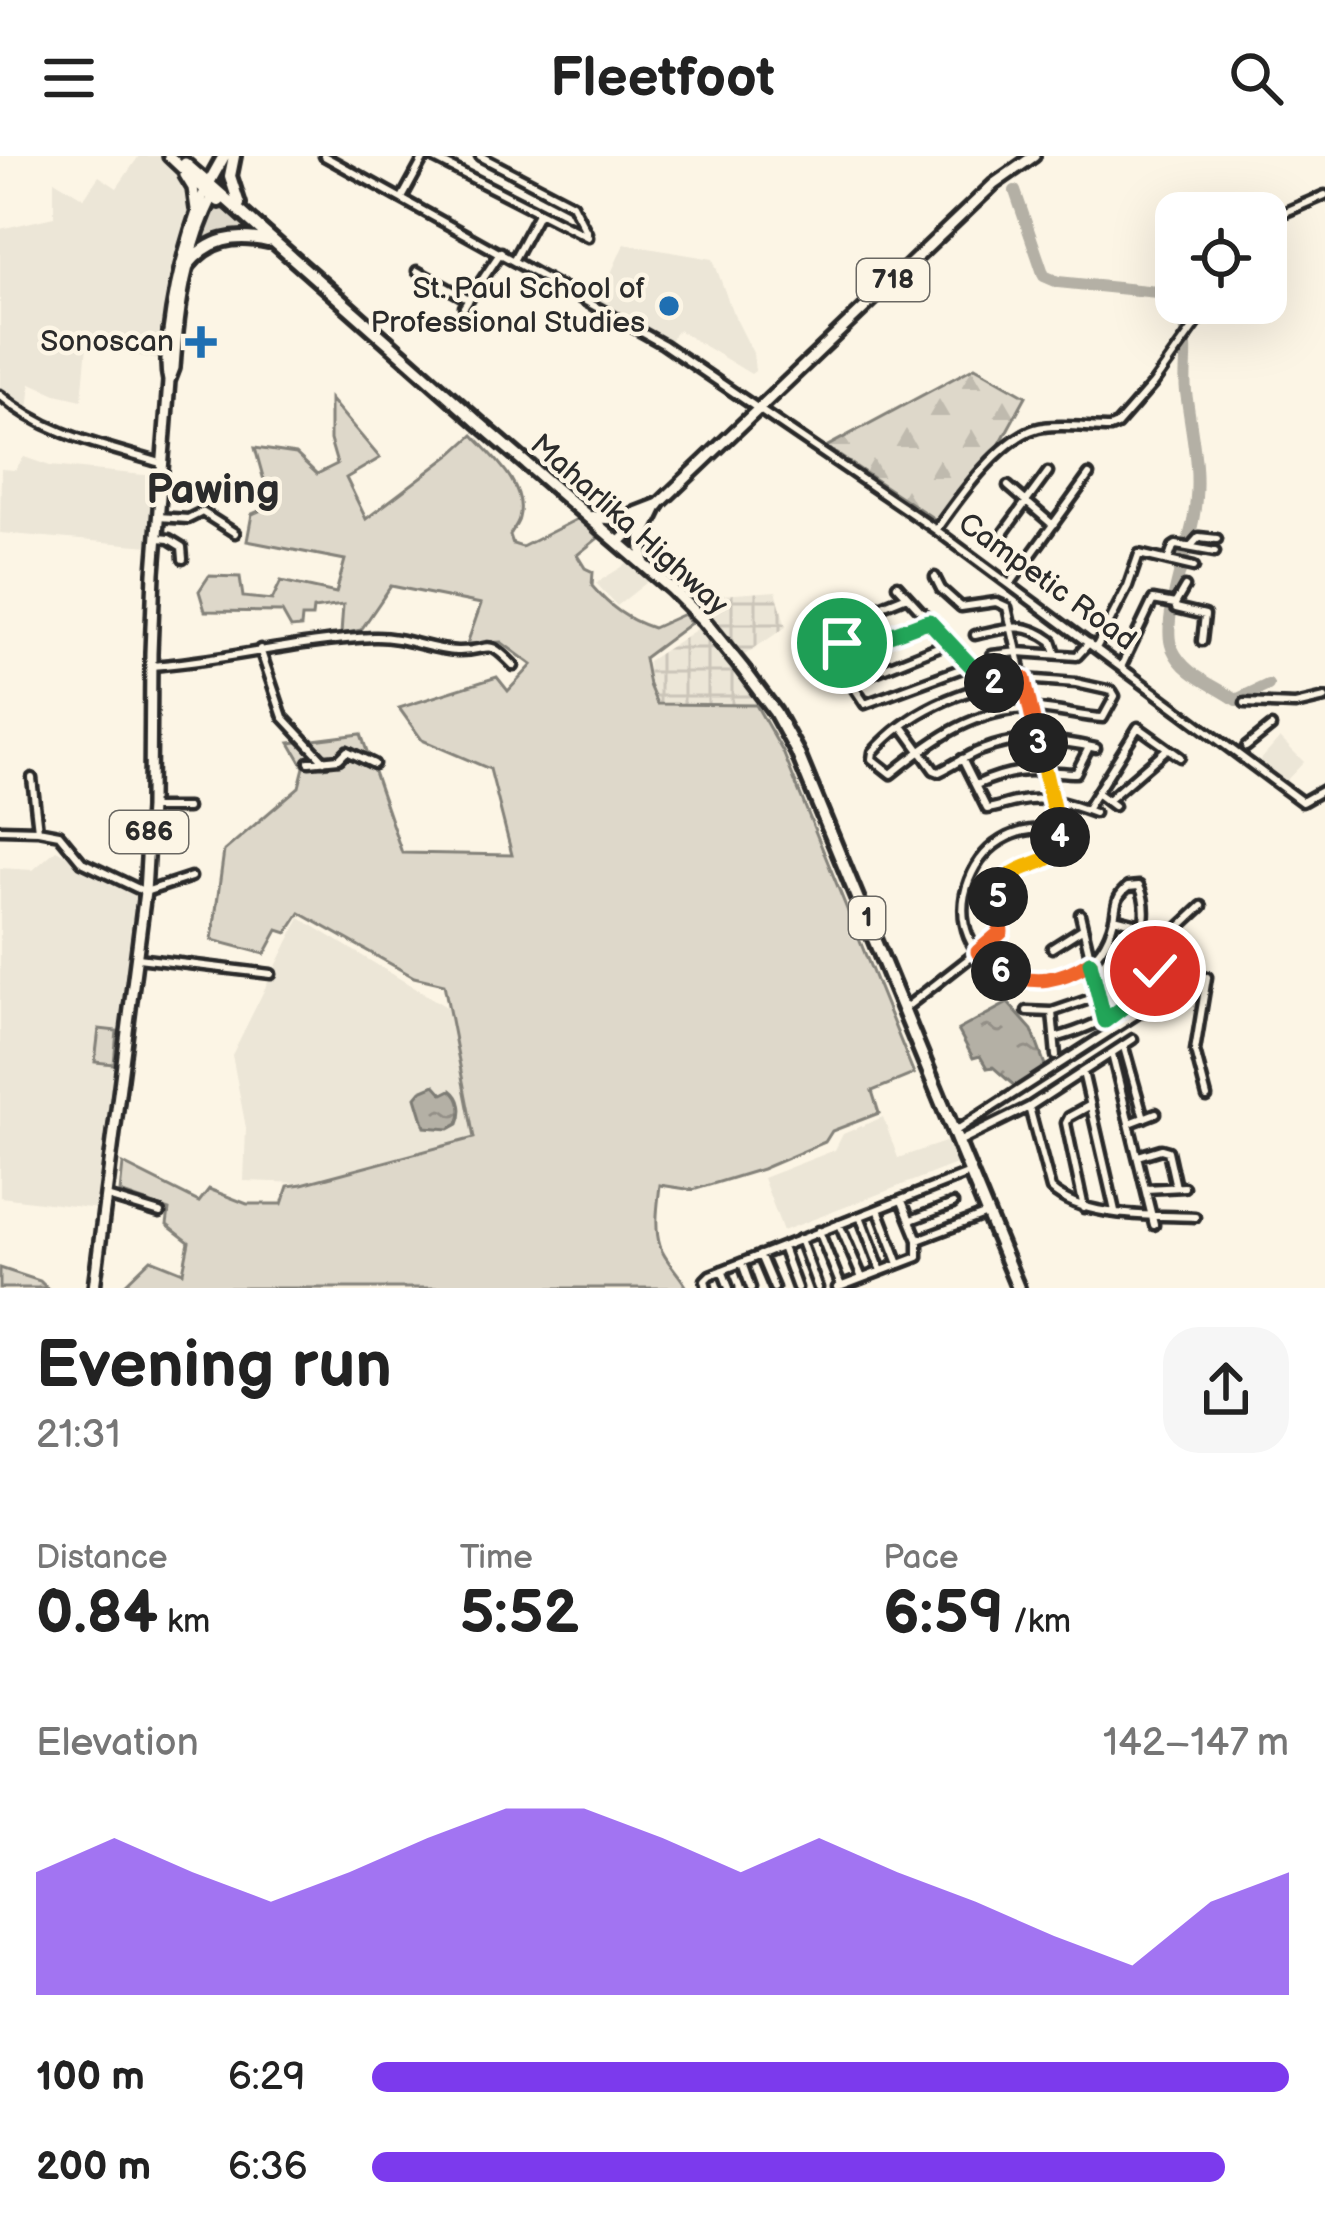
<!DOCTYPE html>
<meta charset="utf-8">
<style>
:root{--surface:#fff;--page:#f6f6f6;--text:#222;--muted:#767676;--accent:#7c3aed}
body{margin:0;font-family:"Balsamiq Sans",sans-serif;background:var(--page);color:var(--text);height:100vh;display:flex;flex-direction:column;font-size:45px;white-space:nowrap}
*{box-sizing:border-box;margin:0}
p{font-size:39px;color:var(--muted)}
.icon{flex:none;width:66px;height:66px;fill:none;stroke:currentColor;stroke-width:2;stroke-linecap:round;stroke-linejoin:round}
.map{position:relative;height:1132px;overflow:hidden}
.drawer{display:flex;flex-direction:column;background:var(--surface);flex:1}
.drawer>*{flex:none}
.buttons{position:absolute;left:1155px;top:36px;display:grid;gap:24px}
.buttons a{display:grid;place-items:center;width:132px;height:132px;border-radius:24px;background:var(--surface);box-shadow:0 12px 48px #0002;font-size:60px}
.pin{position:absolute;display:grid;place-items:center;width:102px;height:102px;color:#fff;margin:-51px;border:6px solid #fff;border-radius:50%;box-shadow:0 3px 12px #0007}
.km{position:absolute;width:60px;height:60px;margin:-30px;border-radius:50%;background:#222;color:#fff;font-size:33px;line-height:60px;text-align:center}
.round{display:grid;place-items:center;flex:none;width:126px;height:126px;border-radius:36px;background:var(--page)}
.summary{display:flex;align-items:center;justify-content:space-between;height:204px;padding:0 36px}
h1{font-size:66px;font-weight:700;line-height:90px}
.stats{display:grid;grid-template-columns:repeat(3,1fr);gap:18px;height:204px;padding:12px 36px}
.stats div{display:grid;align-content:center}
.stats b{font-size:60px;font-weight:700}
.stats small{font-size:33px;font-weight:400}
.stats p{font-size:33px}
.chart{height:336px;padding:24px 36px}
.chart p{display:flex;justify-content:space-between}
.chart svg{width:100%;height:216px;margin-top:12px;fill:var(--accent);opacity:.7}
ul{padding:0 36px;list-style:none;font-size:39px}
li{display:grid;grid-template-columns:192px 144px 1fr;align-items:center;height:90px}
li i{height:30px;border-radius:15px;background:var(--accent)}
header{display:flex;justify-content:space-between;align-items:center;height:156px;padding:0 36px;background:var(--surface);font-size:54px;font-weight:700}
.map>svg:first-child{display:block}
.built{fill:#ece6d7}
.industrial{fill:url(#industrial-grid)}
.green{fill:#ded8ca;stroke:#84827a;stroke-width:3}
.forest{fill:url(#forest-firs);stroke:#84827a;stroke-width:3}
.water{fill:url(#water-ripples);stroke:#7d7b74;stroke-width:3}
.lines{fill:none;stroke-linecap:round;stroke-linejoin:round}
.river{stroke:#b4b0a5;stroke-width:12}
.minor-casing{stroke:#2b2b2b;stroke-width:15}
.major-casing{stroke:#2b2b2b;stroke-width:18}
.highway-casing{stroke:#2b2b2b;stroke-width:20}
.minor{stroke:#fcf5e5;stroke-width:6}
.major{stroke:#fcf5e5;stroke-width:9}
.highway{stroke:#fcf5e5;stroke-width:10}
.split-1-casing{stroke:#fff;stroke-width:24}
.split-2-casing{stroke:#fff;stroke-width:24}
.split-3-casing{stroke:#fff;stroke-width:24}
.split-4-casing{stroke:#fff;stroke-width:24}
.split-5-casing{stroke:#fff;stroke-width:24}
.split-6-casing{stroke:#fff;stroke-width:24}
.split-7-casing{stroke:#fff;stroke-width:24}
.split-8-casing{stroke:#fff;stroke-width:24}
.split-9-casing{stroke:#fff;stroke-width:24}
.split-1{stroke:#22a559;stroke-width:15}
.split-2{stroke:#22a559;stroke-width:15}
.split-3{stroke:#f0652b;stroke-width:15}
.split-4{stroke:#f5b400;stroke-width:15}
.split-5{stroke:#f5b400;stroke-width:15}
.split-6{stroke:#f0652b;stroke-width:15}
.split-7{stroke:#f0652b;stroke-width:15}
.split-8{stroke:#22a559;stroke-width:15}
.split-9{stroke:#f5b400;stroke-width:15}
.poi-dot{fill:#1f6fb2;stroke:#fcf5e5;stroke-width:4.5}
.labels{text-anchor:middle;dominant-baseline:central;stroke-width:9;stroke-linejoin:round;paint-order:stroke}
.shield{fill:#fcf5e5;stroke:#6a6863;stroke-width:3}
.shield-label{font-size:27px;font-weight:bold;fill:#2b2b2b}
.poi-label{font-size:30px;fill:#2b2b2b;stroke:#fcf5e5;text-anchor:end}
.street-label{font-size:30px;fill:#2b2b2b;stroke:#fcf5e5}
.district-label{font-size:42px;font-weight:bold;fill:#2b2b2b;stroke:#fcf5e5}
</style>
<header><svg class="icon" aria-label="menu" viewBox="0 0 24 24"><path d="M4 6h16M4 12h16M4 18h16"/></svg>Fleetfoot<svg class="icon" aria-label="search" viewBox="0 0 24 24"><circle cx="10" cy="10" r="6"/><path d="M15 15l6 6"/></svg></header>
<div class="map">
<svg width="1325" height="1132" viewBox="0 0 1325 1132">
<defs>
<pattern id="industrial-grid" width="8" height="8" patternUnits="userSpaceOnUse" patternTransform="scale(3)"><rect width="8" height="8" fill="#ece6d7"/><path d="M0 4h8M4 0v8" fill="none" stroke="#cbc5b9"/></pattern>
<pattern id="forest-firs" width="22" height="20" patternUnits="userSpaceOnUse" patternTransform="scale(3)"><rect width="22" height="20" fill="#ded8ca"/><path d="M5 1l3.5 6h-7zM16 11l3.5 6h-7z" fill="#bfbaae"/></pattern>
<pattern id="water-ripples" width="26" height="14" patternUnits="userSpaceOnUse" patternTransform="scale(3)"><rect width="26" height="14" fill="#b4b0a5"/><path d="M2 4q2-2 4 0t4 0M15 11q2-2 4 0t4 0" fill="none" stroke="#938f87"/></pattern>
</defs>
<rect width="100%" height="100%" fill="#fcf5e5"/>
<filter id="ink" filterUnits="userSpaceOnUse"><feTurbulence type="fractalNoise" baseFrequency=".00833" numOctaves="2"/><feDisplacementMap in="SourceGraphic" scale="24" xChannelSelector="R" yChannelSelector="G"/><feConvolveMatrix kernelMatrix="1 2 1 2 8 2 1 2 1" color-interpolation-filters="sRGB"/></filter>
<g filter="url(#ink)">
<path class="built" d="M139,0H159L180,18L190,54L171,129L164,205L87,189L82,244L56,238L31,227L28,254L0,232V73L54,61V24L84,42L99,20L117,32Z
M624,88L713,103L732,155L753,197L755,215L751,218L678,174L668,187L599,144Z
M24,301L50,310L155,320L149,390L0,377L1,313L15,314Z
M630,406L651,423L617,450L596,427Z
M1280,582L1304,606L1284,627L1258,607Z
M56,694L137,736L98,1053L0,1041V712L33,714Z
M300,762L448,852L473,982L303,1027L244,1025L246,972L232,899Z
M883,961L898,1002L948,985L959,1007L783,1075L763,1022L835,994L843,978Z"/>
<path class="industrial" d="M776,435L786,471L734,506L756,549L657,548L649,529L648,505L702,470L688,453L708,440Z"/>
<path class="green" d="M215,50H221L251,77H239L196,93L208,60Z
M330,243L380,302L346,322L366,363L453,297L473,279C492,300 528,330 519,362C518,368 513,373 510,379L513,388L522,391L579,362L598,382L577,399L585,412L593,416L592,430C610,451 626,463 653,472L684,458L691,467L644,502L649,529L657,548L756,549L783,596L914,918L872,935L879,957L832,975L825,986L762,1013L693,1034L660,1029C658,1048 654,1071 660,1090C664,1104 680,1118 687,1132H121L151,1103L183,1116L189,1086L167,1069L169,1054L120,1037L123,1008L199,1046L209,1033L247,1048H282L288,1030L302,1028L474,982L444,828L414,821L300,757L287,777L278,774L265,798L212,784L224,695L299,631L304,611L290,587L361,578L402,697L512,699L490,613L422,584L399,552L497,521L508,535L532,509L501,486L467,488L481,448L391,430L361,474L341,478L343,449L313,453L312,461H302L301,471L291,472L282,456L205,455L199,435L209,420L240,421L243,441L272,444L281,425L336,437L345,404L247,385L252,358L266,352L274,339L263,321L255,292L296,298L317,318L337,308L330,284Z
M99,873L117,875L114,908L95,906Z"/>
<path class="forest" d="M975,211L1026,240L991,304L969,322L936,364L826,291Z
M0,1112L40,1125L47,1132H0Z"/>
<path class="water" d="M1008,847L1032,874L1046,912L1017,932L993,911L987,912L980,900L973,902L958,874Z
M435,929L443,938L451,934C462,942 463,956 458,968L449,973L425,971L416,941L421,935Z"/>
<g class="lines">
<path class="river" d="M1015,35L1044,120L1058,126L1157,136L1176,142
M1180,147L1186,175
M1186,190C1187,205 1184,221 1186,236C1192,283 1202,317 1193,365C1187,395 1161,467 1172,492C1184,520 1214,528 1236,544L1268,529"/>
<defs>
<path id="minor" d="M324,0L663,188L936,374L1302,646L1325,633
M429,0L588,81
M480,0L572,48L587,77
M402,42L425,0
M1266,71L1281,58L1325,39
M514,103L539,56
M417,115L469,144
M464,151L501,96
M0,239C46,279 104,290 161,307
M1008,330L1053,369
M158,361L188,363L202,356L235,377
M936,374C957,344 1005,275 1044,271C1065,268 1089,272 1110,272L1117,269L1153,228L1211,147
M1004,376L1048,316
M158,382L169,383L182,391L183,403
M1190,391L1199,381L1217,383
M1168,405L1173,391L1176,389L1215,396
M1010,428L1089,319
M897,429L988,528
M1175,448L1176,452L1205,459L1202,485
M841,457L843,515L865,548L971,509
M843,466L907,440
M975,479C1007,472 1023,464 1052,485L1056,497
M1096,492L1128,430L1139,398L1194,411
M260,493L283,561L324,605
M844,496L929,465
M992,499L1018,496L1077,500L1089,487
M151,510C225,505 299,484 374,481C403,480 429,494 457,495C493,496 484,479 514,510
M1121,511L1153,444L1175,448L1185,431
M1024,523L1076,527L1112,535L1115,540L1103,562C1081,561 1059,554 1036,553C977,551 934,583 891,618L872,603L873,596C912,552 968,531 1024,523Z
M850,526L950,486
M1245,547L1295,549L1325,542
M902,570L934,614L939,616C954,609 967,599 982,594C1021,579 1056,583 1096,592
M1246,591L1271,571
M962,603L987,653C997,652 1005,648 1016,646C1044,639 1067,647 1094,657
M309,606L339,603L347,595L374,608
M32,622L38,674
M976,629C1018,610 1033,615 1076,617L1089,591
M1098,638L1114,650
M1108,644L1167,593
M150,652H187
M1086,654L1138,571L1180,601
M0,673L38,674L59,678L82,706L145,736L191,721
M1073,681C972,639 916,791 1016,821C1038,828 1058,826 1078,814C1097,803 1109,784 1114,763C1117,748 1115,741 1128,731L1139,730C1157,766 1130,815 1097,832
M1080,758L1105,864
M1114,762L1173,777L1202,750
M1052,792L1082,773
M138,802L271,818
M1207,821L1195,895L1207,941
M904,853L1000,778L997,750L1004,726L1012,717L1025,710L1048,705L1061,691L1007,451L996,446L961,451L941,433L935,421
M1027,855L1052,856L1099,840
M1052,856L1056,900
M1055,882C1120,864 1146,839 1173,777
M1124,891L1144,962
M1112,898L1154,1069
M1083,916L1115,1055
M1029,951L1051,1033C1084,1063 1153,1059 1195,1061
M1130,967L1156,957
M954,976L1148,851L1207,821
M958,986L1029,951L1133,883
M1138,1000L1161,993L1168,995L1176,1031
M1146,1033L1184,1031
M107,1041L160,1057
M1084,1052L1066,967L1069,961L1089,950
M878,1053L899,1108
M860,1060L881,1115
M911,1064L953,1048
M839,1068L862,1122
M819,1075L841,1130
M800,1083L818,1132
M918,1084L987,1058
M782,1091L797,1132
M760,1099L774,1132
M742,1107L751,1132
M722,1114L729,1132
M707,1132L705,1124L710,1119L970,1017
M837,1132L918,1101V1084L902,1045"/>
<path id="major" d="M169,0L205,34C187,81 175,126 169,176C168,193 165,209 169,225
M185,7L208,27
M185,19L193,32L196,53
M618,387L994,28L1034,0
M94,1132L145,736L150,652L151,497L154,417L169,225L174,212C178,152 186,94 213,40"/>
<path id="highway" d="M234,0L230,20L239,48
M208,27L479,267L672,433L704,465L743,513L775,556L797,596L1018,1132
M219,45L205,34L224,0
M187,110C209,82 235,78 268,85
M592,361L622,363L658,349
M643,408L642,381L656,352"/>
</defs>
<use href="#minor" class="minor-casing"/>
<use href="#major" class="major-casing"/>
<use href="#highway" class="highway-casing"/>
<use href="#minor" class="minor"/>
<use href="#major" class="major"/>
<use href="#highway" class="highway"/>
</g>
</g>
<g class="lines" filter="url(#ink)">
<defs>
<path id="split-1" d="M842,487L844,496L925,466"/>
<path id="split-2" d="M925,466L929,465L988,528L994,527"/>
<path id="split-3" d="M994,527L1024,523L1038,587"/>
<path id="split-4" d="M1038,587L1060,681"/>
<path id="split-5" d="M998,741C1009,704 1037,715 1060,694V681"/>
<path id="split-6" d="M998,741L1001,776L978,796L1001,815"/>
<path id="split-7" d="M1001,815C1035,830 1060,825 1090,806"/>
<path id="split-8" d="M1090,806L1105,865L1134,843"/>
<path id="split-9" d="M1134,843L1155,815"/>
</defs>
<use href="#split-1" class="split-1-casing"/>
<use href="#split-2" class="split-2-casing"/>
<use href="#split-3" class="split-3-casing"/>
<use href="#split-4" class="split-4-casing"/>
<use href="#split-5" class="split-5-casing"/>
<use href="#split-6" class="split-6-casing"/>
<use href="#split-7" class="split-7-casing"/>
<use href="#split-8" class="split-8-casing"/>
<use href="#split-9" class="split-9-casing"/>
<use href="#split-1" class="split-1"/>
<use href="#split-2" class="split-2"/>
<use href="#split-3" class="split-3"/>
<use href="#split-4" class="split-4"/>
<use href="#split-5" class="split-5"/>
<use href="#split-6" class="split-6"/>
<use href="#split-7" class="split-7"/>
<use href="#split-8" class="split-8"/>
<use href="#split-9" class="split-9"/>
</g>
<g class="poi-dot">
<circle cx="669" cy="150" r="12"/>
<path d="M195 168h12v12h12v12h-12v12h-12v-12h-12v-12h12z"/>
</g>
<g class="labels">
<g class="shield">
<rect x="857" y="103" width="72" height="42" rx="9"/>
<rect x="110" y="655" width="78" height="42" rx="9"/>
<rect x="849" y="741" width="36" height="42" rx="9"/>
</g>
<g class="shield-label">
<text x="893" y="124">718</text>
<text x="149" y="676">686</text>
<text x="867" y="762">1</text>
</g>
<g class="poi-label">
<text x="645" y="133">St. Paul School of<tspan x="645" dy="34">Professional Studies</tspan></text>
<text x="174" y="186">Sonoscan</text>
</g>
<g class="street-label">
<text transform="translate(629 369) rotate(42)">Maharlika Highway</text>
<text transform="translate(1047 426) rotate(36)">Campetic Road</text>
</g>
<g class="district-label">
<text x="213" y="334">Pawing</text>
</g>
</g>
</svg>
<div class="buttons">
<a><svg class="icon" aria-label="locate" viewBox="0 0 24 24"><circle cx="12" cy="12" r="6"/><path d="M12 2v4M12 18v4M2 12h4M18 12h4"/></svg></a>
</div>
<div class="pin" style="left:842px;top:487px;background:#1e9e55"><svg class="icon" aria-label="arrive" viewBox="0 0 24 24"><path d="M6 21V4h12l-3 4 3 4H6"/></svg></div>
<div class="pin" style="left:1155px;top:815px;background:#d93025"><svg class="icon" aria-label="check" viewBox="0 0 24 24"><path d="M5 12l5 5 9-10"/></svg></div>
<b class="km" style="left:994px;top:527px">2</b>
<b class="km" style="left:1038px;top:587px">3</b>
<b class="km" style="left:1060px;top:681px">4</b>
<b class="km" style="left:998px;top:741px">5</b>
<b class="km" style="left:1001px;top:815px">6</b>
</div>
<section class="drawer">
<div class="summary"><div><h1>Evening run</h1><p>21:31</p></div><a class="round"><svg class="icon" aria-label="share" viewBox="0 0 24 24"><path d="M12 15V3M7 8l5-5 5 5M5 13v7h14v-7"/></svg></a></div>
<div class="stats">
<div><p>Distance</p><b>0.84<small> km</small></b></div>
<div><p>Time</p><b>5:52</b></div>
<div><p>Pace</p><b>6:59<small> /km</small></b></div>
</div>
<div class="chart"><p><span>Elevation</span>142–147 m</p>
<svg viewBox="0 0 160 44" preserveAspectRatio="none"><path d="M0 44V19L10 12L20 19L30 25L40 19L50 12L60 6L70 6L80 12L90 19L100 12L110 19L120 25L130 32L140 38L150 25L160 19V44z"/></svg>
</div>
<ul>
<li><b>100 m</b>6:29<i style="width:100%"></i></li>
<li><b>200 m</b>6:36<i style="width:93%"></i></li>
</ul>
</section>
